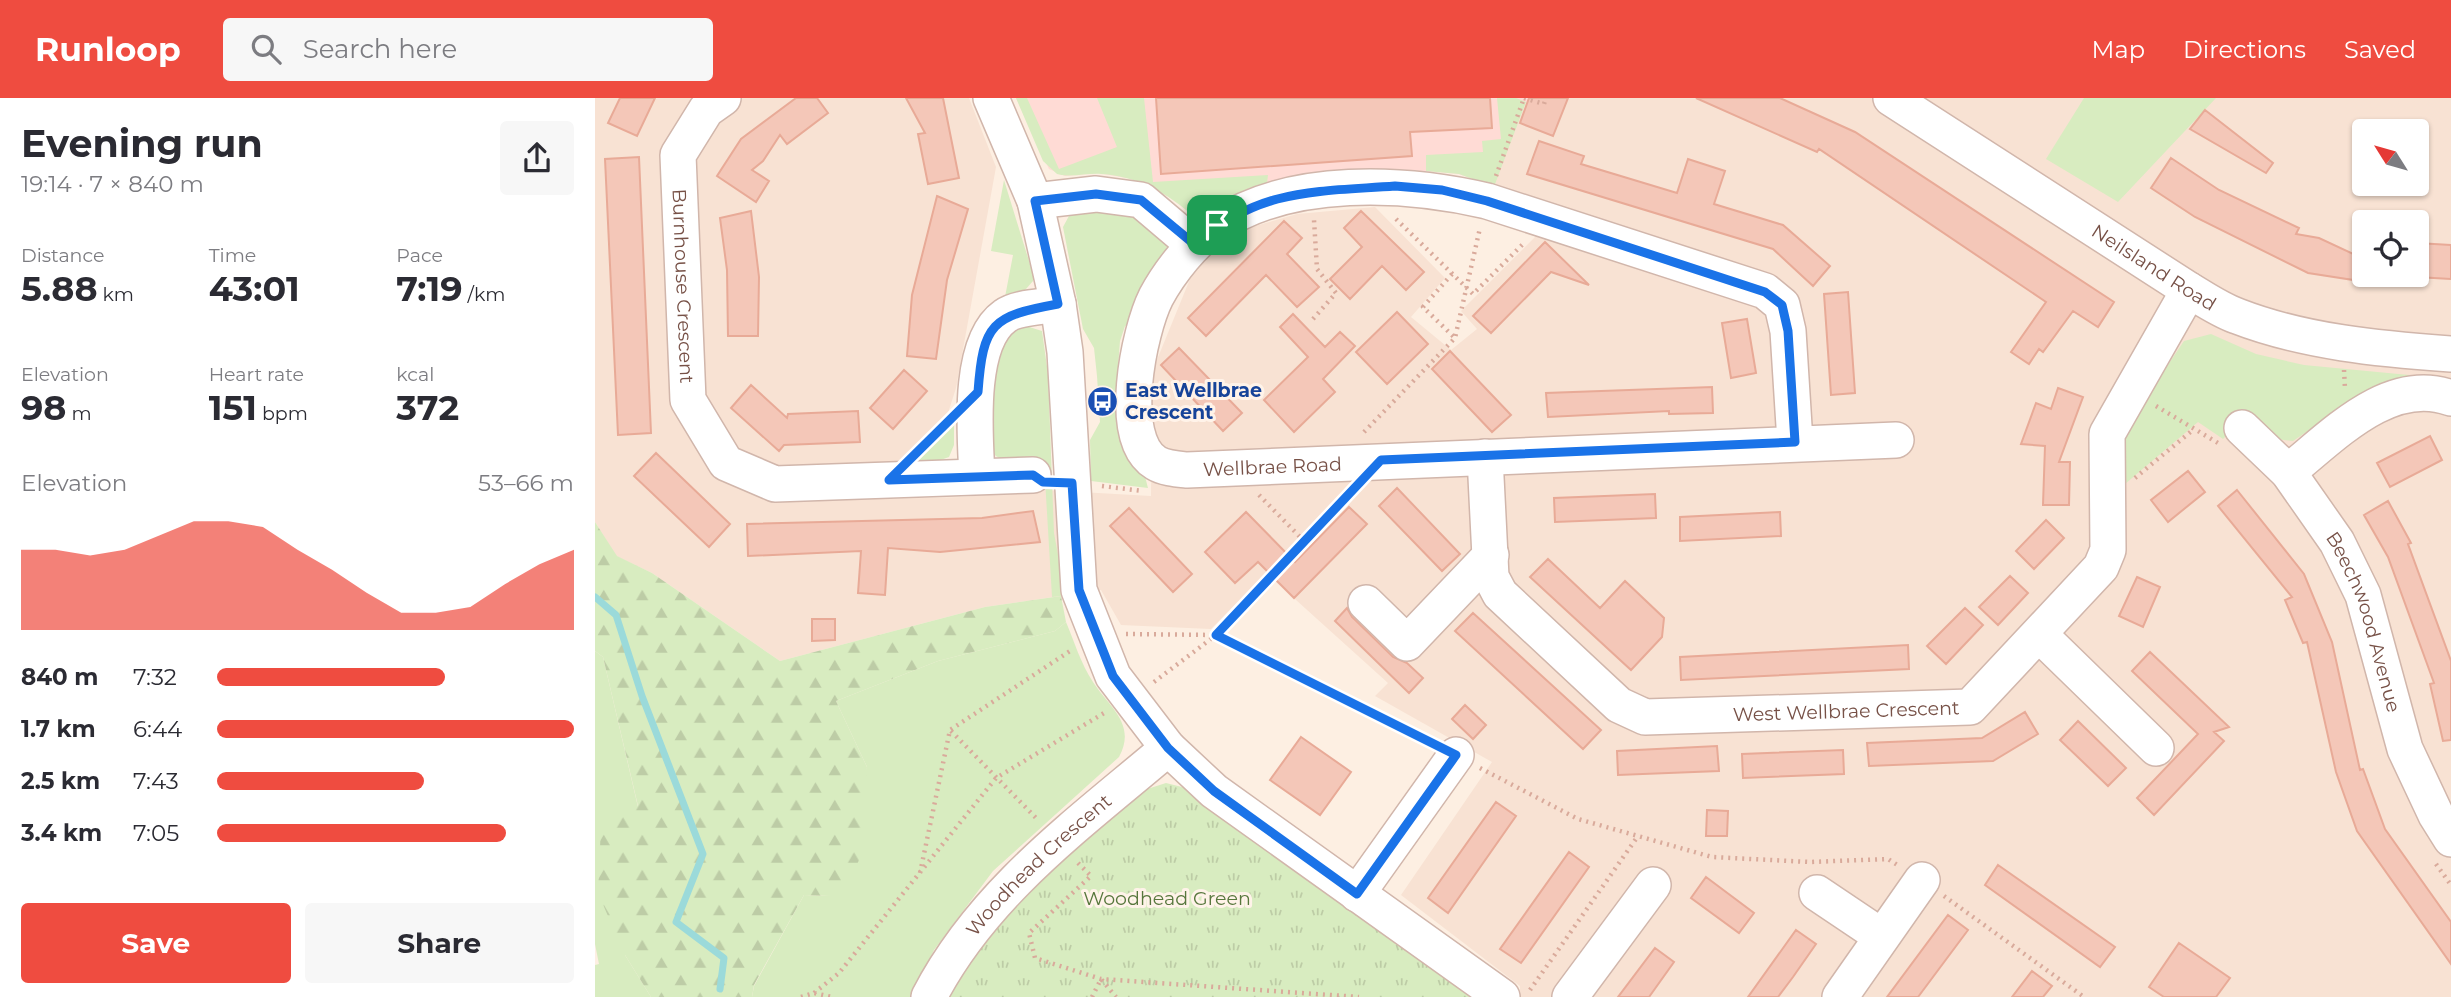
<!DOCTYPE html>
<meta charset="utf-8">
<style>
:root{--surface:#fff;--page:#f7f7f7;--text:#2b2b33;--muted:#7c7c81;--accent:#ef4c40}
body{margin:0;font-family:Montserrat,sans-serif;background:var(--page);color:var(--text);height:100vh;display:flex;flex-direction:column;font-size:26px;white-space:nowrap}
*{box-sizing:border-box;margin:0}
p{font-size:23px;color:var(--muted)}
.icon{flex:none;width:38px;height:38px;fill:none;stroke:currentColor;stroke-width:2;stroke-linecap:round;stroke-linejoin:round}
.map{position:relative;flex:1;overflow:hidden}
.sheet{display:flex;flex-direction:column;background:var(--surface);width:595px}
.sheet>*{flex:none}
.needle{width:46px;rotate:307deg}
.buttons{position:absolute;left:1757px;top:21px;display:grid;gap:14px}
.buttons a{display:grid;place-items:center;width:77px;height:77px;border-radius:7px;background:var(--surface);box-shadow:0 2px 5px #0004;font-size:35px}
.pin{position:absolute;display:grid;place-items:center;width:60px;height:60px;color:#fff;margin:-30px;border-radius:14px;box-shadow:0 4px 10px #0006}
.round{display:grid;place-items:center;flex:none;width:74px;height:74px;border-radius:7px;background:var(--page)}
.summary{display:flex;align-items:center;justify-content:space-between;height:119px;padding:0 21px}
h1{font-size:38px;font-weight:700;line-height:52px}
.figures{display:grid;grid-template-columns:repeat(3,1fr);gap:10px;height:119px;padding:7px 21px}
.figures div{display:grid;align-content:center}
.figures b{font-size:35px;font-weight:700}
.figures small{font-size:19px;font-weight:400}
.figures p{font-size:19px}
.chart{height:196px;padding:14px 21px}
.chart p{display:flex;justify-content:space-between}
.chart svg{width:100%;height:126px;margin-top:7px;fill:var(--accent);opacity:.7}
.cta{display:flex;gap:14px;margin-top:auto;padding:14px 21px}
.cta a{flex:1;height:80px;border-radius:7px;background:var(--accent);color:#fff;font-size:28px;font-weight:700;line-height:80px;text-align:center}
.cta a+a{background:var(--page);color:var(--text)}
ul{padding:0 21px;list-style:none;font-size:23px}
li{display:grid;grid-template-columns:112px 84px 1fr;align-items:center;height:52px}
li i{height:18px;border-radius:9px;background:var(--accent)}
header{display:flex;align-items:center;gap:42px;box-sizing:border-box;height:98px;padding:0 35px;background:var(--accent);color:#fff}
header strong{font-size:33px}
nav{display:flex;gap:38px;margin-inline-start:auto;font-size:24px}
.search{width:490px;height:63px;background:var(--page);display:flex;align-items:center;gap:18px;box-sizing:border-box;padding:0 24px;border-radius:7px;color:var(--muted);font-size:26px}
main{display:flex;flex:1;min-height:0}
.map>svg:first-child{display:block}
.residential{fill:#f8e2d3;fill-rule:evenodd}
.commercial{fill:#ffdbd5}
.green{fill:#d8ecc0}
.forest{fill:url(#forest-firs)}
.park{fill:url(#park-tufts)}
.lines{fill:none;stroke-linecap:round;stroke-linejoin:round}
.stream{stroke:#9bdada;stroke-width:7}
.building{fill:#f4c7b8;stroke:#e8aa97;stroke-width:2}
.minor-casing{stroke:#d1b6ab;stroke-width:38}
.path{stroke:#d9aa9b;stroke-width:4.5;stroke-dasharray:2 5;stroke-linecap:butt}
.minor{stroke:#fff;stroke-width:35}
.route-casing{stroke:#fff;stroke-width:14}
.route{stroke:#1a73e8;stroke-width:9}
.labels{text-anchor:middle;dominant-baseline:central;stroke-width:6;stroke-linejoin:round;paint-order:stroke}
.street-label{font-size:19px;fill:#775147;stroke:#fff3e9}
.transit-label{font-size:19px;font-weight:bold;fill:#164399;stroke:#fff3e9;text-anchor:start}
.park-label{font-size:19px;fill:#57773c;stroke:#fff3e9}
</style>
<header>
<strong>Runloop</strong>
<div class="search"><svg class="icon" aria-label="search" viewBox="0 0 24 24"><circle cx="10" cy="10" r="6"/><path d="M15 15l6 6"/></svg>Search here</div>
<nav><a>Map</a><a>Directions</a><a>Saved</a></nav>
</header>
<main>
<section class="sheet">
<div class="summary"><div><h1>Evening run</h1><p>19:14 · 7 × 840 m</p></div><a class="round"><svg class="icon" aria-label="share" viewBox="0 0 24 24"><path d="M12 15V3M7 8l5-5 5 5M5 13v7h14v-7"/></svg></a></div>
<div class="figures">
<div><p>Distance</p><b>5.88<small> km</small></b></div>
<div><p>Time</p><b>43:01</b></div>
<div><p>Pace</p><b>7:19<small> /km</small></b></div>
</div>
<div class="figures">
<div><p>Elevation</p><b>98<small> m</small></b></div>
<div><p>Heart rate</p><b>151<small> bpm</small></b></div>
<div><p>kcal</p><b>372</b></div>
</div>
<div class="chart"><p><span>Elevation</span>53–66 m</p>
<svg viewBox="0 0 160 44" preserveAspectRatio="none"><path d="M0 44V16L10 16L20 18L30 16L40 11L50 6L60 6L70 8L80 16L90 23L100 31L110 38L120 38L130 36L140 28L150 21L160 16V44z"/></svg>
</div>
<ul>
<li><b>840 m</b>7:32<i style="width:64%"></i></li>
<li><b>1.7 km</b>6:44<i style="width:100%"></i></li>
<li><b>2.5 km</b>7:43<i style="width:58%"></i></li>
<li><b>3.4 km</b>7:05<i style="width:81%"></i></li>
</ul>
<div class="cta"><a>Save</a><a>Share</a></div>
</section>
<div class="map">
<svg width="1856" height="899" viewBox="0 0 1856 899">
<defs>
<pattern id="forest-firs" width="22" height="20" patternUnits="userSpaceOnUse" patternTransform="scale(1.75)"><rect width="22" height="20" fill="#d8ecc0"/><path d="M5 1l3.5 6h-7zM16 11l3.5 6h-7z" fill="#bdcca6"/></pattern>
<pattern id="park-tufts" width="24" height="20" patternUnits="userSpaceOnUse" patternTransform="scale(1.75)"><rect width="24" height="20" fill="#d8ecc0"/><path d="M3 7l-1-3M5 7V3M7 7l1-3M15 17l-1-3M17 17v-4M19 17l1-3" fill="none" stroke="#bdcca6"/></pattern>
</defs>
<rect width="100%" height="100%" fill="#fdefe2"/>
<path class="residential" d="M0,0H374L401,69L361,290L353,315L300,369L290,401L367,399L450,392L556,398L557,274L595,181L622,148L653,130L702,116L780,109L850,180L816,219L856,252L882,231L866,213L940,139L952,108L899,89L931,4L951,10L956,0H1856V899H925V888L806,797L897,664L780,598L793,585L671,475L616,531L526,527L506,492L390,509L185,563L57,475L21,458L0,424ZM1769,33H1822V86H1769ZM1769,124H1822V177H1769Z"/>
<path class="commercial" d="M421,0H942L931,4L899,89L864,76L831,73L673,85L654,90L599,119L582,103L538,81L503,75L470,78L454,71Z"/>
<path class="green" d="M421,0H432L464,71L522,49L502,0H549L558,84L673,77L672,85L654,90L599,119C573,95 542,78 506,76C491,75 477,80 462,76L448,63Z
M902,0H921L931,4L899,89L864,76L831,73V57L888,54L887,43L906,41Z
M1489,0H1621L1523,104L1451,61Z
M409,82L438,176V183L424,199H410L418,157L396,153Z
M531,110L571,144L572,151L538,225L530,228L525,243L521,296L530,302L553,390L496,383L495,342L505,324L502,278L499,250L488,231L468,129L475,116Z
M425,226L447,233L453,276L459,435L469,489L466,498L457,499L450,381C435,373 415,367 401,358C381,344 400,263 404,242Z
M1616,236L1661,256L1709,267L1856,281V289L1742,313L1698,343L1681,341L1653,316L1628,341L1603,324L1530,386L1526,336L1589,243Z
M359,322V347L354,359L340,364L318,363Z
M471,524C479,543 486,566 498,584C514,609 542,626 524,659L398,773L339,852L316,899H157L159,888L209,797L234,798L272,669L241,603L343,563L460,533Z
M0,553L8,559L43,709L30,857L56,899H0V867L4,866L0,846Z"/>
<path class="forest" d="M0,424L22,458L57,475L185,563L390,509L466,498L471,524L460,533L343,563L241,603L272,669L267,756L252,787L234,798L209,797L159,887L157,899H56L30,857L3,795L6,727L43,708L8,559L0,553Z"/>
<path class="park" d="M571,685L595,691L878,899H350L359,882L435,789L546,693Z"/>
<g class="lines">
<path class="stream" d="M0,499L21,517L47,598L108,756L81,824L129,860L125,891"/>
</g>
<path class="building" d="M25,0H60L42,38L13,25Z
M201,0H222L233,15L192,46L185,37L168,63L157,72L174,83L161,104L122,78L146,41Z
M311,0H348L364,80L333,86L323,36L330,35Z
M561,0H895L897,30L815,34L817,58L566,76Z
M934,0H973L958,38L925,25Z
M1101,0H1185L1260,34L1519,204L1503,229L1478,213L1448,254L1444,251L1434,266L1416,254L1451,204L1224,51L1222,54Z
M1610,12L1678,65L1671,75L1595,31Z
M944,43L989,58L986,66L1082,95L1093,61L1130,73L1119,106L1188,127L1235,168L1218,188L1178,151L932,76Z
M44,59L56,335L23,337L10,61Z
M1576,60L1624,92L1704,130L1701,136L1724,140L1769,161L1765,183L1713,175L1600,119L1556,90Z
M342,98L373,111L352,182L341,261L312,258L317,197Z
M156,113L164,179L163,238H133L132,172L125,120Z
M766,113L829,174L811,192L787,168L755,201L735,181L767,149L749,130Z
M689,123L707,140L692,156L724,189L702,209L671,177L611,238L593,220Z
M950,144L994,187L956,174L896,235L878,218Z
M1822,145L1856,147V181L1822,179Z
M1253,194L1260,295L1236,297L1229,196Z
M802,214L833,246L792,286L761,254Z
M698,216L730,249L745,234L760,248L728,281L740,294L699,334L669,302L713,259L685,229Z
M1152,221L1161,275L1136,280L1127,225Z
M584,250L647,315L628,333L566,267Z
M855,253L916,317L897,334L837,271Z
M309,272L332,293L298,331L275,310Z
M156,287L192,320L193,316L263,313L265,344L189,347L184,353L136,310Z
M1117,289L1118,315L1074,316V313L953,319L951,295Z
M1463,290L1488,299L1464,364H1475L1474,407H1448L1450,348L1426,346L1441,305L1456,311Z
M1835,338L1847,362L1795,389L1782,365Z
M61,355L135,426L114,449L39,378Z
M1593,373L1610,394L1573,424L1556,402Z
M802,390L865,456L847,473L784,408Z
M1642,392L1709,476L1737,544L1765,672L1768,671L1790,731L1856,824V866L1762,733L1741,674L1712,544L1708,545L1690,502L1697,499L1623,408Z
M1060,396L1061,420L960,424L959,400Z
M1793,403L1816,445L1813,446L1856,563V642L1848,643L1835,586L1839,585L1793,459L1769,417Z
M754,409L772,426L699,500L663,464L640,485L610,454L651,414L700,464Z
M534,410L597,476L578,494L515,428Z
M438,413L445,444L345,454L293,450L290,497L263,495L266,453L153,458L152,426L387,420Z
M1185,414L1186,438L1085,443V419Z
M1451,422L1469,440L1439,471L1421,453Z
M953,461L1005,510L1030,483L1069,520L1067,539L1036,572L935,479Z
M1415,478L1433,495L1403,527L1384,509Z
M1542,479L1565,489L1548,529L1524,518Z
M752,510L757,519L798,559L812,565L828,580L814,595L740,523Z
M1370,510L1388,527L1351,566L1332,548Z
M878,515L1006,632L988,651L860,533Z
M217,521H240V542L217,543Z
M1313,547L1314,571L1086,582L1085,559Z
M1555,554L1634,629L1619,634L1629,643L1559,717L1542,700L1603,636L1537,573Z
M870,607L891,627L878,641L857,621Z
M1430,614L1443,636L1398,663L1274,668L1272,645L1387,640Z
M1483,623L1531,670L1513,688L1465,642Z
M706,639L756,674L725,717L675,682Z
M1122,648L1124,673L1023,677L1022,653Z
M1248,652L1249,676L1148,680L1147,656Z
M901,704L921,718L853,815L833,800Z
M1112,712L1133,713L1132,738H1111Z
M974,754L994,769L926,865L905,851Z
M1403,767L1520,849L1505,869L1390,787Z
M1111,779L1159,815L1144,835L1096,800Z
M1353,817L1373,832L1323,899H1292Z
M1201,832L1221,846L1198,879L1183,899H1153Z
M1584,845L1635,880L1621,899H1569L1554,889Z
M1060,850L1079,864L1054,899H1023Z
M1437,873L1457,888L1448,899H1417Z"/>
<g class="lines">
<defs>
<g id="minor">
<path id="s1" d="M128,0L111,12L83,57L93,302L131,365L180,386L438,377"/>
<path d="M396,0L440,103L463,206L470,254L484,492L518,578L573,650L619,693L907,899"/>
<path id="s2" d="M1296,0L1594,192C1609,201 1625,212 1642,218C1709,244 1785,251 1856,256"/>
<path d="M440,103L501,96L546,102L599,147"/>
<path id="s3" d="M1647,330L1693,374L1742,444L1768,497L1810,651L1841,717L1856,741"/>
<path id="s4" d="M1200,344L1193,233L1187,207L1170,193L892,103C810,84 696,78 623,127C599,143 575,173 561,199C544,233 521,341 561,365C569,370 582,371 592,372L1301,342"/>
<path id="s5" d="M890,359L896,479L905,496L1024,607L1050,619L1375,609L1506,469L1513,452L1512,336L1594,192"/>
<path d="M1693,374C1737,339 1794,277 1856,300"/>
<path d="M382,378C380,336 372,245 410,218C422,209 448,209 463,206"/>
<path d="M771,505L812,545L896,457"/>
<path d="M1445,537L1561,650"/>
<path d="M1222,795L1286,838"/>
<path d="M762,796L861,657"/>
<path id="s6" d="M334,899C388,794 485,725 573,650"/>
<path d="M975,899L1058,787"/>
<path d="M1245,899L1327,782"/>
</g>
</defs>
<use href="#minor" class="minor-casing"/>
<path class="path" d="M929,0L949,6L951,0
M901,78L929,0
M801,121L878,196L929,145
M857,176L828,209L860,240
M718,221L741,195L722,171L719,122
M1749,272L1750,291
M1561,308L1623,345
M769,334L860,240L885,130
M324,352L352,324
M1540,380L1599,331
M507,388L547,393
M664,397L710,444
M531,536L621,537L836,645
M559,584L621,537L756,394
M356,633L443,722
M885,670L983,721L1117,759L1215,764L1293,761L1304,768
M483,765L496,778L434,835L440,860L506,881L764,899
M1841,766L1856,787
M325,775L355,632L478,551
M1349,798L1489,899
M935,892L1043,738
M219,895L244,875L401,680L509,615
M206,899L219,895L237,899
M497,899L506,881L521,899"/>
<use href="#minor" class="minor"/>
</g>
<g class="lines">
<defs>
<path id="route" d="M800,88L847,92L892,103L1170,194L1187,207L1193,233L1200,344L786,362L621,537L861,657L762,796L619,693L573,650L518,578L484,492L477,385L448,384L438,377L294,382L383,294C388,225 397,218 463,206L440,103L501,96L546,102L599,146C666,90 718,94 800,88Z"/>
</defs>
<use href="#route" class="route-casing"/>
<use href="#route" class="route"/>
</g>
<defs>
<symbol id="bus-disc" viewBox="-11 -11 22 22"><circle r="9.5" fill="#1a4fb4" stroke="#fff3e9"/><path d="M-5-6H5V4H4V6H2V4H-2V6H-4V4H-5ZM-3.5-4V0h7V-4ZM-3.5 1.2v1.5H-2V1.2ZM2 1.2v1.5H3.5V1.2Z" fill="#fff"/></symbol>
</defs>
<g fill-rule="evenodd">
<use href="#bus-disc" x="490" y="286" width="35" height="35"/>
</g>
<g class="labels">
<g class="street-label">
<text stroke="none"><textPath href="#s2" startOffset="313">Neilsland Road</textPath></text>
<text stroke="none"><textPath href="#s1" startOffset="205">Burnhouse Crescent</textPath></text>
<text stroke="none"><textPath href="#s4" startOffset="1118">Wellbrae Road</textPath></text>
<text stroke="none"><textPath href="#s3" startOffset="234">Beechwood Avenue</textPath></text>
<text stroke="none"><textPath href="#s5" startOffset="532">West Wellbrae Crescent</textPath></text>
<text stroke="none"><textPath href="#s6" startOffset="173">Woodhead Crescent</textPath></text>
</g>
<g class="transit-label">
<text x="530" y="292">East Wellbrae<tspan x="530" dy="22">Crescent</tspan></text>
</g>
<g class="park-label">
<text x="572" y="800">Woodhead Green</text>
</g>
</g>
</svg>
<div class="buttons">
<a><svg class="needle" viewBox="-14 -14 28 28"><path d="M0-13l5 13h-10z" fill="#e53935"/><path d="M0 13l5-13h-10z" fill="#7c7c81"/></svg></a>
<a><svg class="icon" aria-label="locate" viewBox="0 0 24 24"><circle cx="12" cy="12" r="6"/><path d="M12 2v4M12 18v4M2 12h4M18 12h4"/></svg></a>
</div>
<div class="pin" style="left:622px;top:127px;background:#1e9e55"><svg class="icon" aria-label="arrive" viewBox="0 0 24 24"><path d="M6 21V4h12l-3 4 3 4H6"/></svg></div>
</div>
</main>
